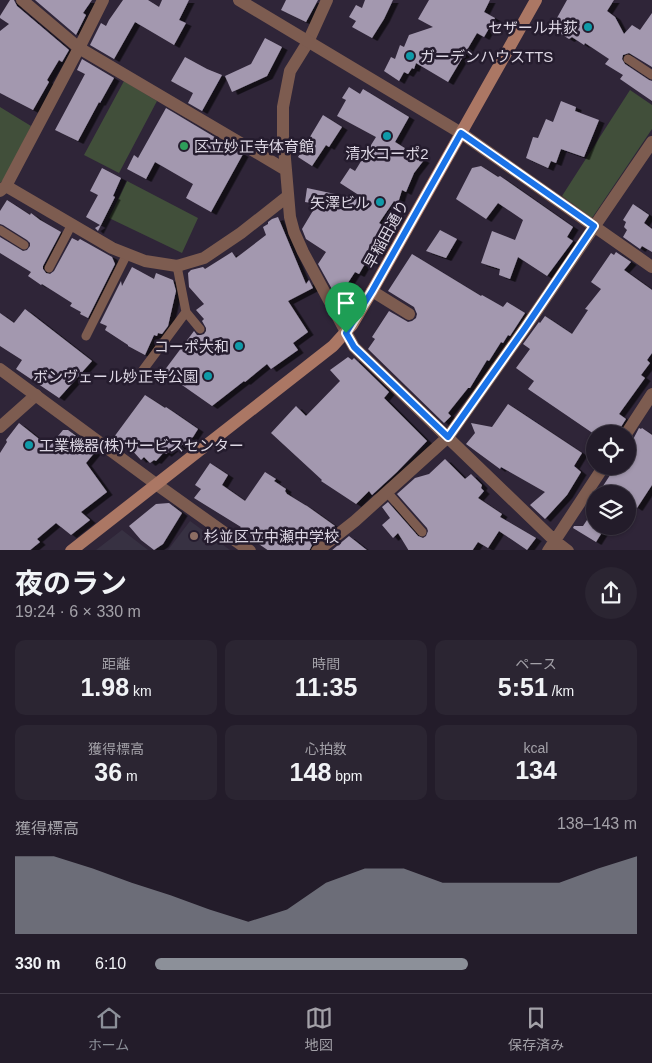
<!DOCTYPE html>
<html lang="ja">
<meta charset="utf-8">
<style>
:root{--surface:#231c2a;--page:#2b2532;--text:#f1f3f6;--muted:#a3a1a8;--line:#403a47;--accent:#8c9099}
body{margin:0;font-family:Helvetica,"Noto Sans JP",sans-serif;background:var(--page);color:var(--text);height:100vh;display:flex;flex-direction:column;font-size:19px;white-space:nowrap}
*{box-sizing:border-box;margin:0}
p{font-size:16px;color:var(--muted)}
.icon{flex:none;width:28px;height:28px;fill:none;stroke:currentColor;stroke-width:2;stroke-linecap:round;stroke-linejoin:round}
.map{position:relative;height:550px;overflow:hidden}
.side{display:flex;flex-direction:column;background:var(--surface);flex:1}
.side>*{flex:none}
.buttons{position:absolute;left:586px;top:425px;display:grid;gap:10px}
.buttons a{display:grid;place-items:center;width:50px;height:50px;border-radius:50%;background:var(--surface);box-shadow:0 1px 4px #0004,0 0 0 1px var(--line);font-size:25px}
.pin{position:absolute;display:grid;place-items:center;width:42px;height:42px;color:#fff;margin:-51px -21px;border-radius:50% 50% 50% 0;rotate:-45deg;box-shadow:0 0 5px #0007}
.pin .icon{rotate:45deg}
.round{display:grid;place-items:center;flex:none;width:52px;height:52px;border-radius:26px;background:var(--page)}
.summary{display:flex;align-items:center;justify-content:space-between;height:85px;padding:0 15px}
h1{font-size:28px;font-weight:700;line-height:38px}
.figures{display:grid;grid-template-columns:repeat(3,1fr);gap:8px;height:85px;padding:5px 15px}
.figures div{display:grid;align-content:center;border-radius:10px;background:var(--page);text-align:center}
.figures b{font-size:25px;font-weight:700}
.figures small{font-size:14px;font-weight:400}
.figures p{font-size:14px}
.chart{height:140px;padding:10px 15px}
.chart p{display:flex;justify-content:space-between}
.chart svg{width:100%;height:90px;margin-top:5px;fill:var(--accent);opacity:.7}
ul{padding:0 15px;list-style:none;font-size:16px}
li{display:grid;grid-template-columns:80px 60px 1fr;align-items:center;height:38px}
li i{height:12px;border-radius:6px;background:var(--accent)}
.tabs{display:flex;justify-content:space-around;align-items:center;height:70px;border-top:1px solid var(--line);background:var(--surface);font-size:14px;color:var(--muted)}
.tabs a{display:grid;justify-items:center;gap:2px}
.tabs .active{color:var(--accent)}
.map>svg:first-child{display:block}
.education{fill:#373142}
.green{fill:#414f3a}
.building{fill:#a398af;filter:url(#shadow)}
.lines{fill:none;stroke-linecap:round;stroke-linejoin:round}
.service{stroke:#7d5c50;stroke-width:9}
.minor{stroke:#7d5c50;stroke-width:12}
.tertiary{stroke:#7d5c50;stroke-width:12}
.secondary{stroke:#ab7764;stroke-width:12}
.route-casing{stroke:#fff;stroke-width:10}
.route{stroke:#1a73e8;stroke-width:6}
.culture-dot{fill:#0f9aa8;stroke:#251c2e;stroke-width:2}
.leisure-dot{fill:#2e9e5b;stroke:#251c2e;stroke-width:2}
.education-dot{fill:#8d6e63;stroke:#251c2e;stroke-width:2}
.labels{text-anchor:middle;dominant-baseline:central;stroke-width:5;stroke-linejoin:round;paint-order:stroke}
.poi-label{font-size:15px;fill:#ddd7e4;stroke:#251c2e;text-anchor:end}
.street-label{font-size:15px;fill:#ddd7e4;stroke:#251c2e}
</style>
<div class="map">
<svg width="652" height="551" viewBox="0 0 652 551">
<defs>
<filter id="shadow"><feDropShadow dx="5.5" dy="3" stdDeviation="0" flood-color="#0009"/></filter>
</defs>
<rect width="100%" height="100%" fill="#2f2538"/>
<path class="education" d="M190,521L230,550H168Z
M122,530L148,550H96Z"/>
<path class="green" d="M124,81L157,101L119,173L84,155Z
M630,90L652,105V129L592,218L562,196Z
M0,107L31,126L6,177L0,183Z
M127,181L198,218L182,253L109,218Z"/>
<path class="building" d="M10,0H14L17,6L69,50L62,62L59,60L47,80L49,82L33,110L0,93V31L9,24L0,18V16Z
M35,0H92L83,13L86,15L76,35Z
M123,0H148L159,7L162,0H189L179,20L186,23L174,45L135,22L114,59L90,45L101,23L106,26L109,20Z
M286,0H318L306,22L281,10Z
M365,0H393L384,19L372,38L352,27L356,21L349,17L356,5L362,8Z
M429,0H490L484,12L495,18L484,37L477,33L448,82L416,63L414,69L412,68L408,74L404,72L399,81L384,71L391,57L395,59L400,45L404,47L409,35L433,27L418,19Z
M567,0H614L607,11L615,17L624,34L632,25L640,30L652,13V67L629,53L623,55L622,59L625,64L649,80L652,81V101L620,79L623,75L605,64L609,59L585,43L584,45L572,37L569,39L561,34L562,30L553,25Z
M265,38L282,47L267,76L232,92L225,76L251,64Z
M185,57L207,69L222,75L202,111L188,103L193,93L171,81Z
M82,59L114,78L100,103L99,102L78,141L55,130L85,74L77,70Z
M349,87L360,94L363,89L409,117L395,142L424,160L414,173L406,192L402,190L398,203L394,201L379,223L385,227L367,256L369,257L359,274L355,272L340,295L333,291L318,264L326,252L306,239L302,229L317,204L305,202L307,188L368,201L340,183L350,168L355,171L376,137L337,116L346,100L342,98Z
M561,101L576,107L575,111L599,120L584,157L561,149L556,163L551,161L548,168L526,158L533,137L538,138L546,119L553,122Z
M166,108L243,154L211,212L186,198L193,184L155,162L146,179L127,169L134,155L138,158Z
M323,115L342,127L329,147L326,145L312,166L298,157Z
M481,166L498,177L500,176L573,227L567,237L573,241L547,276L518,257L510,279L499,275L500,269L481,263L492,231L515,240L523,220L498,203L486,219L456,199L472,168Z
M102,168L121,178L113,196L115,197L98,231L95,228L100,225L86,217L98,195L90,191Z
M7,200L30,215L31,213L40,220L61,232L43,266V269L46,273L50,274L54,271L72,238L78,241L80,239L112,257L115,264L88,318L80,314L81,312L70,306L72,303L42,284L41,285L28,276L31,272L0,253V237L23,251L27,250L30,246V243L27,240L3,225L0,224V211Z
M633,204L649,215L644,223L652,229V252L642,246L640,249L623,237L627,230L624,227L626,222L623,220Z
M278,217L306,284L309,280L313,288L288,301L308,332L293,343L298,350L271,369L267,364L245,382L244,381L212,406L182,385L164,371L194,331L197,335H201L204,334L206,331V328L202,321L204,319L196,310L204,304L189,287L188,273L191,270L203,267L205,269L232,252L236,258L266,235L263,227L268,224V222L272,219Z
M440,230L457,239L446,258L426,251Z
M616,252L631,262L624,270L652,290V353L647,360L650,363L641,375L645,378L619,414L626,419L619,430L612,425L608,434H594L528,389L534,381L516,368L530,349L523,344L539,322L540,323L545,316L572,334L588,310L585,309L601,289L591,282L611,253L614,255Z
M412,254L481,296L482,295L503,307L507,302L525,313L510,336L508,335L503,343L501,342L489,361L487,360L470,388H468L448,413L451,416L444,423L368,349L375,339L372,337L389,311L408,322L412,321L416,318L417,314L414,307L388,291Z
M132,267L154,279L156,273L173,280L176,291L168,326L162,334L158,333L157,336L154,335L145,355L128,346V345L105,330L107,326L100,323L121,281L122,286Z
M25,309L92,361L59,398L16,369L22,360L0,346V313L14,323Z
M348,357L352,360L354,358L389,392L384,398L427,441L397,472L372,495L369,491L356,504L321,481L322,480L271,433L296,406L306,416L340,381L330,370Z
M145,395L165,408L166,407L198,429L193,437L179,447L177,445L166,454L164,452L156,461L154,460L150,463L144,457L141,460L130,448L114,437Z
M508,404L582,453L574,466L581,472L567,495L545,519L530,505L545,492L501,467L500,469L466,444L475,433L471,423L492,427Z
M19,423L49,447L63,430H68L95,450L94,451L95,452L86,463L107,492L81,512L90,520L71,535L56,523L37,539L40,542L29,551H0V453L7,442L6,440Z
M639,428L641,429L642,428L652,435V485L637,508L628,502V494H604L607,489L603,486L616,466H628V449Z
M445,459L465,479L471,474L482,485L481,488L484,491L478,498L502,514L500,517L536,538L527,550L499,531L488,548L478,542L472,551H409L398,533L393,538L382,525L390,518L382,507L388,502L418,536L423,538L426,536L428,531L427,528L397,494L415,478L429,474Z
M210,463L228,475L222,485L245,501L265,472L276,479L274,481L286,489L285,491L287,494L305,505L307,506L335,526L312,545L309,551H269L253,540L254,539L240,528L241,527L194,498L201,489L195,485Z
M169,503L182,513L163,544L154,550L141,540L129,526L156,504Z
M595,508V526H606L596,542L573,528L574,526H583Z
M349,536L368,551H331Z"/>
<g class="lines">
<path class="service" d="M628,59L652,75
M0,230L24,245
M49,268L72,224
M186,312L200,329
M86,336L127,254
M140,374L186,312L177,266
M387,492L422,532"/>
<path class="minor" d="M22,0L79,48L286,170
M327,0L308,42L290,71L283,107V136L286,170L290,217L294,232L303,252L354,347L555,541L568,551
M461,133L652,267
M6,186L112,248L145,261L177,266L204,258L241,233L288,196
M0,191L6,186L79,48L103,0
M372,291L409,314
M0,427L36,395
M626,434L652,394
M156,484L250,551
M317,551L355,521L448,437L525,328L652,142
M548,551L604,466"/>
<path class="tertiary" d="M239,0L461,133
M0,369L156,484"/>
<path class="secondary" d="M71,551L333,346L352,325L372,291L536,0"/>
</g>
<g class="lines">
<defs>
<path id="route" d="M461,133L594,226L525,328L448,437L354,347L346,333L372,291Z"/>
</defs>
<use href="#route" class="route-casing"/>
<use href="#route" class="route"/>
</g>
<g class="culture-dot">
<circle cx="588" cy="27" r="5"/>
<circle cx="410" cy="56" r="5"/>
<circle cx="387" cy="136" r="5"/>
<circle cx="380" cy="202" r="5"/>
<circle cx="239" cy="346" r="5"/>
<circle cx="208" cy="376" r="5"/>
<circle cx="29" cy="445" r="5"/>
</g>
<circle class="leisure-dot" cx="184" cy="146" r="5"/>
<circle class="education-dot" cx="194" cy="536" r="5"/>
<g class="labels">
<g class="poi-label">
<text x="578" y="27">セザール井荻</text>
<text x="420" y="56" text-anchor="start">ガーデンハウスTTS</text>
<text x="194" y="146" text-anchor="start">区立妙正寺体育館</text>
<text x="387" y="153" text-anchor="middle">清水コーポ2</text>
<text x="370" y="202">矢澤ビル</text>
<text x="229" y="346">コーポ大和</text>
<text x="198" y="376">ボンヴェール妙正寺公園</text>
<text x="39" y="445" text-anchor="start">工業機器(株)サービスセンター</text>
<text x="204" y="536" text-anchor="start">杉並区立中瀬中学校</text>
</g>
<g class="street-label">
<text transform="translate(386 234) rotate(-61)">早稲田通り</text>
</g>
</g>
</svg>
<div class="buttons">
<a><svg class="icon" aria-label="locate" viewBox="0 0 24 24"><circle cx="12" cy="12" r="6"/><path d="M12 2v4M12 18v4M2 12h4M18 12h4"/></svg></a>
<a><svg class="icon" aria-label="layers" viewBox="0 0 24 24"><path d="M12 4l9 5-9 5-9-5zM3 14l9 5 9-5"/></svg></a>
</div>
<div class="pin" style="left:346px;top:333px;background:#1e9e55"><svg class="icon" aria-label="arrive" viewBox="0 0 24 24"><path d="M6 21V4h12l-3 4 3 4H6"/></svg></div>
</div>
<section class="side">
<div class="summary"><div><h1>夜のラン</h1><p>19:24 · 6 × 330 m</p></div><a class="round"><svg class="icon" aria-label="share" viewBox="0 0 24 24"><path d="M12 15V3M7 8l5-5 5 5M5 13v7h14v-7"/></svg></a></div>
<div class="figures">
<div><p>距離</p><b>1.98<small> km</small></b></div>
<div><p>時間</p><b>11:35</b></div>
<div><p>ペース</p><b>5:51<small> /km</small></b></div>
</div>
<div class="figures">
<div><p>獲得標高</p><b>36<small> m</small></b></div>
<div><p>心拍数</p><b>148<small> bpm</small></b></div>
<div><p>kcal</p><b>134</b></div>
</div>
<div class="chart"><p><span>獲得標高</span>138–143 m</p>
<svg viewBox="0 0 160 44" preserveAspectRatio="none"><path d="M0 44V6L10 6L20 12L30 19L40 25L50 32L60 38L70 32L80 19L90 12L100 12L110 19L120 19L130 19L140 19L150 12L160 6V44z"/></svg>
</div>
<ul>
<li><b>330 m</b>6:10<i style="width:65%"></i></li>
</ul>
</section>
<nav class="tabs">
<a class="active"><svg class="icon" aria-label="home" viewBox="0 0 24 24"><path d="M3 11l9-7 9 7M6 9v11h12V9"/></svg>ホーム</a>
<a><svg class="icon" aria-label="map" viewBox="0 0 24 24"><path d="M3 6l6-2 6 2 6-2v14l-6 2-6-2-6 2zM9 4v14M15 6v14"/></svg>地図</a>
<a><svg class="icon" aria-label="saved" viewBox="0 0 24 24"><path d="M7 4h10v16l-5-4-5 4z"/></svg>保存済み</a>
</nav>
